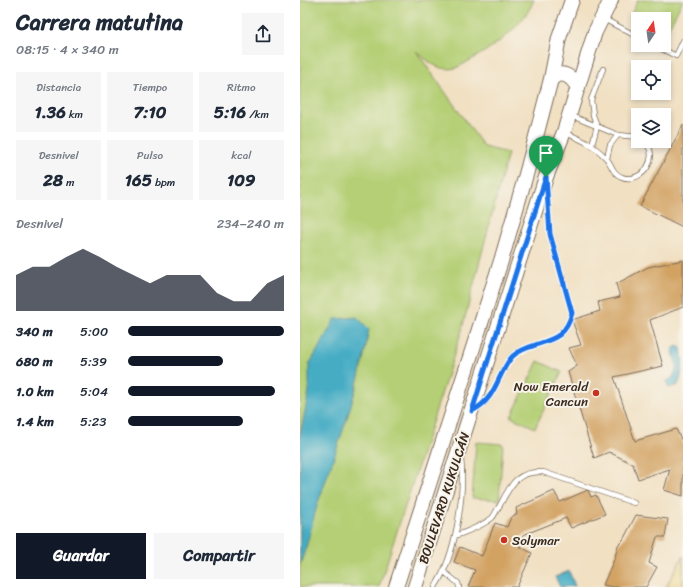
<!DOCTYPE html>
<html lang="es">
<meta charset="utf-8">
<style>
:root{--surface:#fff;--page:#f6f6f7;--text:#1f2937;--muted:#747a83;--accent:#111827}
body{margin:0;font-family:Sriracha,sans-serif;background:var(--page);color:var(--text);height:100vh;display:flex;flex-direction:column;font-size:15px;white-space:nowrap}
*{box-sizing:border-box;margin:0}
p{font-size:13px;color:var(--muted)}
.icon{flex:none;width:22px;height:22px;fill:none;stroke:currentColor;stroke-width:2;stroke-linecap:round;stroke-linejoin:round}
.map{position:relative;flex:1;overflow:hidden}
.side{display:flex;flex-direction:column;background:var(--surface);width:300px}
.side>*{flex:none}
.needle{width:26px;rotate:13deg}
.tools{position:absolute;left:331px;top:12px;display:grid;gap:8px}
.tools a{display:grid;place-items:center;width:40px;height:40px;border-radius:0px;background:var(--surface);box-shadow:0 2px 6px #0003;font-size:20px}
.pin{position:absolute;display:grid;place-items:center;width:34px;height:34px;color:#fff;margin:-41px -17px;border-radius:50% 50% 50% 0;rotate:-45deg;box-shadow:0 0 4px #0007}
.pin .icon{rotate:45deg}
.round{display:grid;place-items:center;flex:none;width:42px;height:42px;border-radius:0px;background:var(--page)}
.head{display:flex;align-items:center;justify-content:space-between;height:68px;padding:0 16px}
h1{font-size:22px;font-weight:700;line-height:30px}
.stats{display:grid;grid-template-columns:repeat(3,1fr);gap:6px;height:68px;padding:4px 16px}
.stats div{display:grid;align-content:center;border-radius:0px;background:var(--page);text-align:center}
.stats b{font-size:17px;font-weight:700}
.stats small{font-size:11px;font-weight:400}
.stats p{font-size:11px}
.chart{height:112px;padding:8px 16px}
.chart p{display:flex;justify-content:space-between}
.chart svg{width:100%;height:72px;margin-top:4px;fill:var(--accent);opacity:.7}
.button{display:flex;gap:8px;margin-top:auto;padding:8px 16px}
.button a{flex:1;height:46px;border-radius:0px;background:var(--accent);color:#fff;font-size:16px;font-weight:700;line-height:46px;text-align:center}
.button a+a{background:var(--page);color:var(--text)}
ul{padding:0 16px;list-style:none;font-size:13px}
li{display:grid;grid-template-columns:64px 48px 1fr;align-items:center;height:30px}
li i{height:10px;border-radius:5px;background:var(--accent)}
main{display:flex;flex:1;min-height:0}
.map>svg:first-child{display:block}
.green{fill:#b4cf75;stroke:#787c4a}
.sand{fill:#eeda9e;stroke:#94825e}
.water{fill:#44acc4;stroke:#406b71}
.building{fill:#d2a262}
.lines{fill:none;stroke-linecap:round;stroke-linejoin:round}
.lane-casing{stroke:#7b6a57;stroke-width:6}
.primary-casing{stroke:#7b6a57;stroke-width:16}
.lane{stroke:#fff;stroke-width:4.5}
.primary{stroke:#fff;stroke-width:14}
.route-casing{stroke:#fff;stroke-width:8}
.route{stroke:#1a73e8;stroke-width:5}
.poi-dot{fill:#c8321e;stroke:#f7f3e8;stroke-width:1.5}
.labels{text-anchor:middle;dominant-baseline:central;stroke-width:4;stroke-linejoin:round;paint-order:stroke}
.poi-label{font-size:13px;fill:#3b2a1e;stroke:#f7f3e8;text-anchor:end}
.street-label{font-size:13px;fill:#3b2a1e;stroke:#f7f3e8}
</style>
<main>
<section class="side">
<div class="head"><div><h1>Carrera matutina</h1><p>08:15 · 4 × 340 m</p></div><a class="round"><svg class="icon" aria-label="share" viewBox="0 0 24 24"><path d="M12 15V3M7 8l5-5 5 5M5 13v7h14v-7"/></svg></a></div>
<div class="stats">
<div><p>Distancia</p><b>1.36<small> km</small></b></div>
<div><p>Tiempo</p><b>7:10</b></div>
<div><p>Ritmo</p><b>5:16<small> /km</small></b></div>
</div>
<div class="stats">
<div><p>Desnivel</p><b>28<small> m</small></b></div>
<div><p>Pulso</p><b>165<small> bpm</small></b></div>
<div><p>kcal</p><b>109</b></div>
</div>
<div class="chart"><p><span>Desnivel</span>234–240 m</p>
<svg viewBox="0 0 160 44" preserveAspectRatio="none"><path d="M0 44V22L10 17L20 17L30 11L40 6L50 11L60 17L70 22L80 27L90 22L100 22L110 22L120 33L130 38L140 38L150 27L160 22V44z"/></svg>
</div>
<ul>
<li><b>340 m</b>5:00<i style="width:100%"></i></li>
<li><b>680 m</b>5:39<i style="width:61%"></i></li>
<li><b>1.0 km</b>5:04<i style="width:94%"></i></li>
<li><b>1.4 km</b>5:23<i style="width:74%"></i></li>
</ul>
<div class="button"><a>Guardar</a><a>Compartir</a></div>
</section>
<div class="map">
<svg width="383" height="587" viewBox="0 0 383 587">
<rect width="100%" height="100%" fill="#f7f3e8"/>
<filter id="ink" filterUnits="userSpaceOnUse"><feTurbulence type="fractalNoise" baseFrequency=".025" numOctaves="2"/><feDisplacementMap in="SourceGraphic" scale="8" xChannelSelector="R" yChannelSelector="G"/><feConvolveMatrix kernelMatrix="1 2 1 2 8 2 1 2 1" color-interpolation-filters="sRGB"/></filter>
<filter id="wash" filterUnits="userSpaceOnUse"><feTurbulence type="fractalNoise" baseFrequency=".012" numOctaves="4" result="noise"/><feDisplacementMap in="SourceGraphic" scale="16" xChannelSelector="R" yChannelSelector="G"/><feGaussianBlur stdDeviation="0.9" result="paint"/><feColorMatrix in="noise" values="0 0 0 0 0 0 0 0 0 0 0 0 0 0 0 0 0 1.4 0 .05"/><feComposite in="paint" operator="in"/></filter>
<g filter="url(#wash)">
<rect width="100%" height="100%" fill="#f1e0c2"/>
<path class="green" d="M0,0H234C221,31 185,53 156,68C138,72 128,61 116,51L184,147L208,153L161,333L79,587H0Z
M338,0H383L365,35L364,19H338V21L330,17Z
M238,361L262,372L235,428L211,417Z
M176,442L203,444L199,500L172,498Z"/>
<path class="sand" d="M383,556V587H366Z"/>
<path class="water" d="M57,317L69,329C60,387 39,442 20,497C12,519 9,543 0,564V436L9,391V365L35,319Z
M377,346L381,348C383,359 383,374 378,385L369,388L366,382L373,377L377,367L372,349Z
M269,571L275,586L260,587L255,577Z"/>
<g id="blocks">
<path class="building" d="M383,125V227L340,206Z
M383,260V307L350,320L363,366L314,377L335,441L376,429L381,439L383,438V496L364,490L370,469L338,479L333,464L309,452L294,458L268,372L277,366L269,348L281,345L272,320L300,311L298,302L320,297L316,284L348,267Z
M288,490L291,497L296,495L305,514L271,528L266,518L223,535L219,546L232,553L217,587H168L175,570L154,562L160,547L182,556L195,523L207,527L211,517L217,514L216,508L254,491L260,502Z
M336,515L368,519L365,537H357L349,563L357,567L346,587H313L303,585L315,557L318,545L323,540Z"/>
</g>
</g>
<g filter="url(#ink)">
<use href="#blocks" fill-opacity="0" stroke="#7b6a57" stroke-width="1"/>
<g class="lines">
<defs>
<path id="lane" d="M304,19L338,37
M354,45L376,56L383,41
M272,116L318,135L338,137
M266,133C280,139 294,145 305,157C312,163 311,173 322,177C343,185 362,154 343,141
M292,145L297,126L293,115L291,100L303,69
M307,158L310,145L318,135
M175,409C196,399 198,374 211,357C215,353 222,350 227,348C250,339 265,340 272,313L250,233L247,189
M155,536C168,531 181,527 192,518C195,515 197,509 200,505C211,484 217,471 243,472L334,503
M143,571L158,583L159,587
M135,587C156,555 165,495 161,458"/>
<path id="primary" d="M251,79C263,69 272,77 278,88
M96,587L201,261L227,171L251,79L259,38L272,0
M115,587L246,177L264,132L295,32L311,0"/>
</defs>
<use href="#lane" class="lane-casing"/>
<use href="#primary" class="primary-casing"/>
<use href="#lane" class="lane"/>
<use href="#primary" class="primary"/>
</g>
</g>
<g class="lines" filter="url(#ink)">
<defs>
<path id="route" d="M246,177L250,234L272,313C265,340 250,339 227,348C222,350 215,353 211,358C196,377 197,398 172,411Z"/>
</defs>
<use href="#route" class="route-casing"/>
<use href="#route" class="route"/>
</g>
<g class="poi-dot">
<circle cx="296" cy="393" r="4"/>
<circle cx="204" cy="540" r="4"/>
</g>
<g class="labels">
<g class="poi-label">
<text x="288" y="386">Now Emerald<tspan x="288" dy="15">Cancun</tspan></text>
<text x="212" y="540" text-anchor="start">Solymar</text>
</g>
<g class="street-label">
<text transform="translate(144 498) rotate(-72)">BOULEVARD KUKULCÁN</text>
</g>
</g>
</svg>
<div class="tools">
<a><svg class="needle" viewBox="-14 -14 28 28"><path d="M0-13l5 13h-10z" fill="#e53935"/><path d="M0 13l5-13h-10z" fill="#747a83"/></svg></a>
<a><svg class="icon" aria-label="locate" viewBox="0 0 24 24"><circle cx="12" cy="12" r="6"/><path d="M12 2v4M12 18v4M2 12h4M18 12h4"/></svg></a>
<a><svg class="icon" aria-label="layers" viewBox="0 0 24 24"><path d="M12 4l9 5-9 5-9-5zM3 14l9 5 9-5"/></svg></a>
</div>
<div class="pin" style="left:246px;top:177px;background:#1e9e55"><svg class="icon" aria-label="arrive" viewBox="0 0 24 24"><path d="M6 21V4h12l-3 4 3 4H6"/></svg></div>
</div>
</main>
